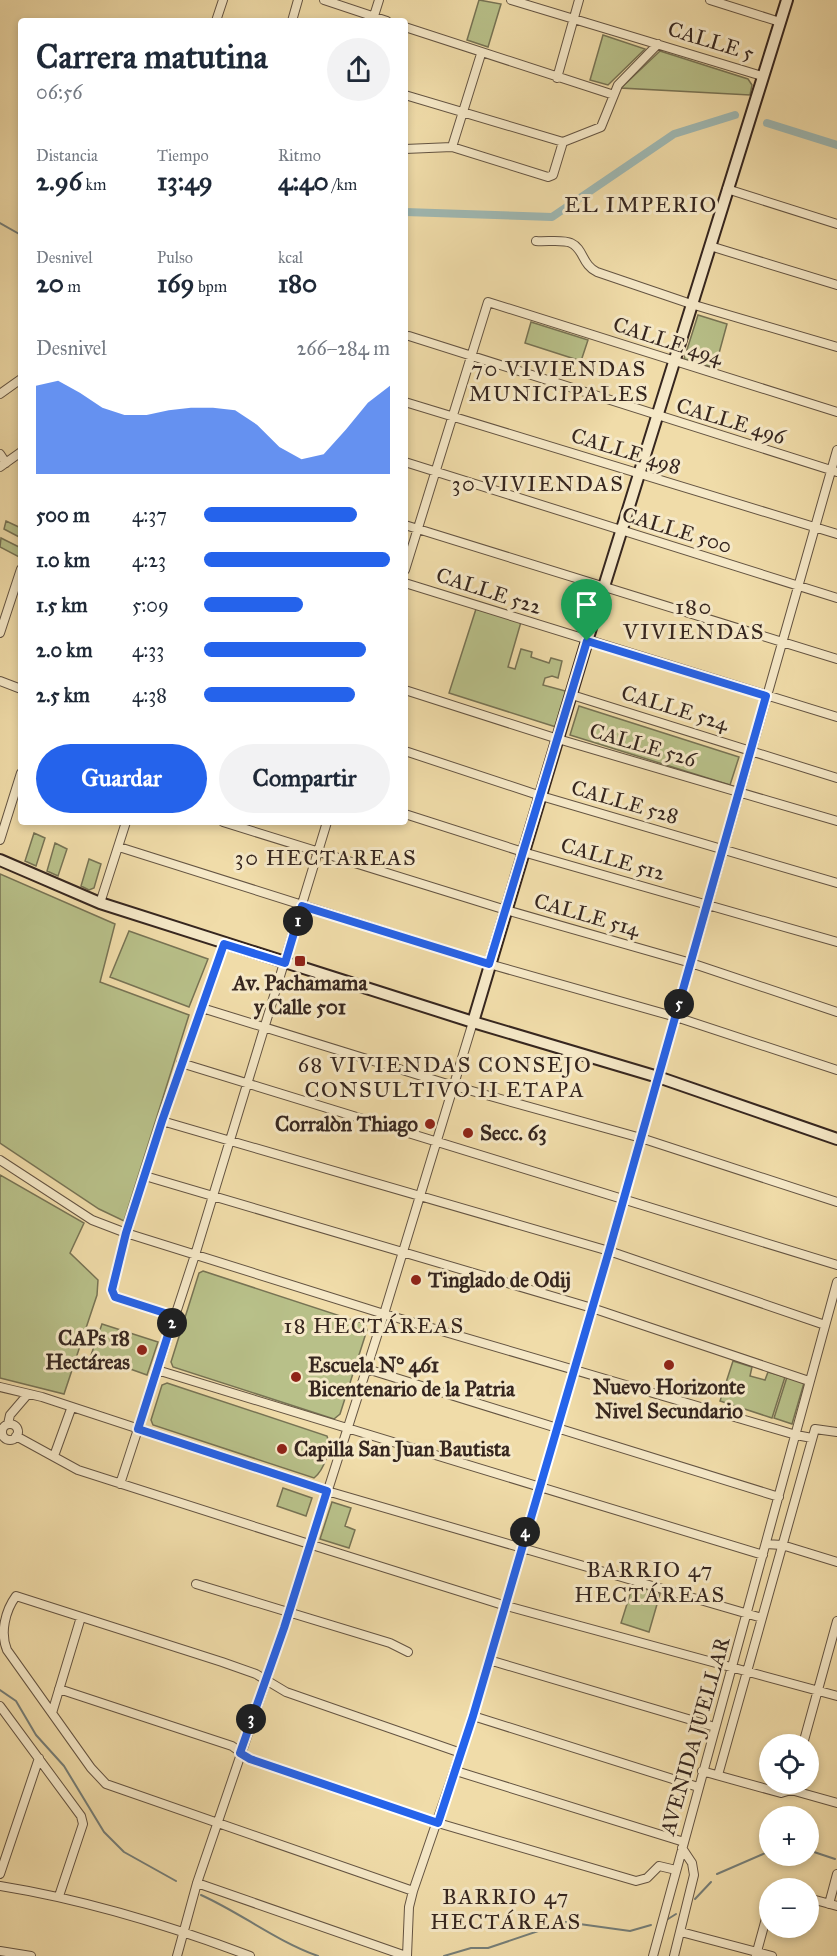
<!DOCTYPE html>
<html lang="es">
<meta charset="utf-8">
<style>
:root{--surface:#fff;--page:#f2f2f3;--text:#1f2937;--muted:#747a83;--accent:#2563eb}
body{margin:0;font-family:"IM FELL Great Primer",serif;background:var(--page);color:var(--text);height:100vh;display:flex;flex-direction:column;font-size:22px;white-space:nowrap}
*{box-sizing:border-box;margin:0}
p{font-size:20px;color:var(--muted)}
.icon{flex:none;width:33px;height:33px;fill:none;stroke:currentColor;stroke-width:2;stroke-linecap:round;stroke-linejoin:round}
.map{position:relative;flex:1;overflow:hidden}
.side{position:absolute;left:18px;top:18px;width:390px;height:807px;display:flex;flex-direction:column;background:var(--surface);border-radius:6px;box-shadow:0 3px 9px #0003}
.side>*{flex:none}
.controls{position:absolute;left:759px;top:1734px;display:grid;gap:12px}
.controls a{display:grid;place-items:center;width:60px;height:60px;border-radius:50%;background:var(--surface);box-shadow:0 3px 9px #0003;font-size:30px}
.pin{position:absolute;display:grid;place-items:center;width:51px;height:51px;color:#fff;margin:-62px -26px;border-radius:50% 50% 50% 0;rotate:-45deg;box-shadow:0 0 6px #0007}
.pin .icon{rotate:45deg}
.km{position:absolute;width:30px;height:30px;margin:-15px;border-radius:50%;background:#222;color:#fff;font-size:16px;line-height:30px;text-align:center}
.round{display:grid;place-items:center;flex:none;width:63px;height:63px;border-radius:32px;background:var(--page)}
.overview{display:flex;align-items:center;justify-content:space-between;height:102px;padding:0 18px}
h1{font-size:33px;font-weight:700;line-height:45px}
.metrics{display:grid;grid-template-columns:repeat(3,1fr);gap:9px;height:102px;padding:6px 18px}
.metrics div{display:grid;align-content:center}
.metrics b{font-size:26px;font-weight:700}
.metrics small{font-size:16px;font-weight:400}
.metrics p{font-size:16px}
.chart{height:168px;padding:12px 18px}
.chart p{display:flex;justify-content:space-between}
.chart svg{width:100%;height:108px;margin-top:6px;fill:var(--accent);opacity:.7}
.cta{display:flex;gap:12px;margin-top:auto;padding:12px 18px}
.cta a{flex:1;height:69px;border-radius:36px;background:var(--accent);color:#fff;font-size:24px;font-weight:700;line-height:69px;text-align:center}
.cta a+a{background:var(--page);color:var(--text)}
ul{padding:0 18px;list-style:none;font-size:20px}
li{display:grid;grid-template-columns:96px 72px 1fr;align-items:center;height:45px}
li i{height:15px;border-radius:8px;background:var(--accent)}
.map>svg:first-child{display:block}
.green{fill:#b8c089;stroke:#777354;stroke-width:1.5}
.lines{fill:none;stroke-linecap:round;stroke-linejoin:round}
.stream{stroke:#757e78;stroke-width:2}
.canal{stroke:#9fb9b4;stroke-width:8}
.street-casing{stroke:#645442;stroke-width:10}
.secondary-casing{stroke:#36261f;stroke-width:14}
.street{stroke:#f5e8c7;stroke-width:8}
.secondary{stroke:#f5e8c7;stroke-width:10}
.route-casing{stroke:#fff;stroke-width:12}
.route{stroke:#2563eb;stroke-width:8}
.poi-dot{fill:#8f2418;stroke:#f5e8c7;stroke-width:2}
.labels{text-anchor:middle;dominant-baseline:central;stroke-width:6;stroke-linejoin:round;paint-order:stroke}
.street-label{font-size:21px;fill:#36261f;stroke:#f5e8c7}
.poi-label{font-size:21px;font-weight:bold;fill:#36261f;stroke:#f5e8c7;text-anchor:start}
.neighbourhood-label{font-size:22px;letter-spacing:1.5px;fill:#36261f;stroke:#f5e8c7}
</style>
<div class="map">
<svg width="837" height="1956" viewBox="0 0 837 1956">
<rect width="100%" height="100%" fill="#f0dca9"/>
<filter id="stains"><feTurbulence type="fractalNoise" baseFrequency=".00333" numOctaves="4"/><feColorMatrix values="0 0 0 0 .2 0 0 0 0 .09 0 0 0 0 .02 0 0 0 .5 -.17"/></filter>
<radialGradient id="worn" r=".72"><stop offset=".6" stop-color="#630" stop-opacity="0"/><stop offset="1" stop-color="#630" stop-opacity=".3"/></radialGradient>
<path class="green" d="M479,0L501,4L488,47L467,40Z
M603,35L645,49L608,85L590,80Z
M660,51L748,79L752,85L750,95L621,88Z
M698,315L727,324L715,368L684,359Z
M531,322L588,340L581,361L525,343Z
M6,521L21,528V538L4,529Z
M1,538L21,548L19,557L0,547Z
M476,609L521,622L508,667L515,669L521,649L532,652L531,657L549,663L551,658L562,661L558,678L552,676L545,678L543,685L569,692L556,727L449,693Z
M579,706L739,757L730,785L570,735Z
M34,833L45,838L36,866L25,861Z
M55,843L67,849L58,876L47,871Z
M89,859L101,864L94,888L89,890L81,886Z
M0,874L115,924L100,982L189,1015L124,1221L99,1209L0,1143Z
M129,931L208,959L189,1007L110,977Z
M0,1175L84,1223L70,1253L98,1280L97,1295L64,1394L0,1378Z
M203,1271L365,1324L367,1330L340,1414L334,1419L173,1367L171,1362L199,1273Z
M102,1324L158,1342L147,1375L91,1355Z
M733,1361L752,1367L750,1376L765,1380L768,1372L785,1377L772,1418L720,1401Z
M787,1377L804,1383L792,1424L774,1418Z
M167,1383L327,1436C332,1448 324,1470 314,1478L153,1425L151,1420L162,1385Z
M283,1488L312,1498L306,1516L277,1506Z
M332,1502L351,1508L345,1526L355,1530L349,1548L320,1539Z
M633,1585L660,1594L649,1632L621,1623Z"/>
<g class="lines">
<path class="stream" d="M0,223L21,235
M0,1690L16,1701L36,1735L64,1766L104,1832L124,1852L176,1881
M808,1850L835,1859
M717,1874L770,1851
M201,1895C241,1913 276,1941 318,1956
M695,1899L711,1882
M668,1919L676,1914
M444,1956L471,1948H488L565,1922L630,1931L651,1925"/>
<path class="canal" d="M767,123L837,145
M405,212L552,217L674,134L735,115"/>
<defs>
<path id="street" d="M324,0L387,21
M511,0L762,76
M710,0L780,22
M373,19L379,0
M216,21L223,0
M292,21L298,0
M405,27L614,95
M557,78L579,0
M405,95L563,142L601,127L618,85L658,44
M452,147L481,54
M405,149L452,147L548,177L553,175L563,142
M727,189L837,224
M536,241C546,242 563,239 571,243C584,249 582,265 597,272L691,304L837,347
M710,246L837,285
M409,336L837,472
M0,394L21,379
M405,402L837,534
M0,454L6,463
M405,462L837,598
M0,467L21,452
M405,525L837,659
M405,570L488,302L837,412
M405,583L837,717
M0,633L21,569
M0,681L21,689
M405,690L558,739L837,821
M572,695L837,778
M405,751L541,796L837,883
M405,814L523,852L837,942
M223,822L506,910L691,963L837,1012
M0,840L21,773
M119,847L489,964L676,1017L837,1070
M100,903L126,822
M202,1008L454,1086L641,1138L837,1202
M181,1063L837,1265
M162,1121L609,1251L825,1325
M0,1160L92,1220L126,1233L384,1314L796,1435L812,1438
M145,1176L592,1308L809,1381
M174,1316L115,1297L112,1290L126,1233L162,1121L224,944
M367,1369L779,1497
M157,1370L763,1555
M0,1387L42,1397L327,1491L762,1618
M8,1424L10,1415L28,1394
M2 1432a8 8 0 1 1 16 0a8 8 0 1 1-16 0Z
M16,1436L78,1470L309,1544L503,1605L837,1696
M54,1456L71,1409
M120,1484L195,1255L327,822
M766,1544L782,1545L837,1562
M196,1584L390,1643L408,1652
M489,1660L715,1727
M59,1689L232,1746L250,1759L438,1823L636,1881L647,1878L659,1866L676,1870
M0,1706L81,1816L83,1824L59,1896
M52,1713L81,1617
M473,1716L698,1787
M803,1744L837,1621
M456,1771L684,1842
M702,1771L781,1793L791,1790
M718,1775L815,1429L837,1432
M791,1790L837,1803
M0,1874L39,1758
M197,1883L406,1956
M0,1886C87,1900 168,1925 250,1956
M413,1891L106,1784L91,1768L7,1650C0,1633 5,1611 16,1596L222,1662L256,1674L286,1692L461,1753
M808,1898L837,1906
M829,1904L837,1874
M681,1932L772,1956
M0,1951L31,1956
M756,1955L770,1904
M177,1956L197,1883L284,1628L384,1314L473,1022
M407,1956L409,1907L413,1891L473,1716L609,1251L837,450
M653,1956L837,1282
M674,1956L694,1875L692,1863L682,1848"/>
<path id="secondary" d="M0,860L100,903L473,1022L658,1077L837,1139
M473,1022L587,641L787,0"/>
</defs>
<use href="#street" class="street-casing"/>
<use href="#secondary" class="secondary-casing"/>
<use href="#street" class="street"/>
<use href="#secondary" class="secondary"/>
</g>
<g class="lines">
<defs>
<path id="route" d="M587,641L766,696L609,1251L473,1716L438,1823L250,1759L240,1753L284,1628L327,1491L138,1429L174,1316L115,1297L112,1290L126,1233L162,1121L224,944L285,963L302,906L489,964Z"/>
</defs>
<use href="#route" class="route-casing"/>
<use href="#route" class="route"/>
</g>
<g class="poi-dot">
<rect x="294" y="955" width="12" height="12" rx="3"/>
<circle cx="430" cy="1124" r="6"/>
<circle cx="468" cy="1133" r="6"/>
<circle cx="416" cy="1280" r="6"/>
<circle cx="142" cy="1350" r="6"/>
<circle cx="669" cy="1365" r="6"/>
<circle cx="296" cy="1377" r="6"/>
<circle cx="282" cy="1449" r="6"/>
</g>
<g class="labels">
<g class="street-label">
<text transform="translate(711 41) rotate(17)">CALLE 5</text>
<text transform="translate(668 341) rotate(18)">CALLE 494</text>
<text transform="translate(731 421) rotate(17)">CALLE 496</text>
<text transform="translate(626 451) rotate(17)">CALLE 498</text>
<text transform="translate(677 530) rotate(17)">CALLE 500</text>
<text transform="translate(489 591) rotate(18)">CALLE 522</text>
<text transform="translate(675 708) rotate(17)">CALLE 524</text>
<text transform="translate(643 745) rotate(16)">CALLE 526</text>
<text transform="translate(625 802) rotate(16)">CALLE 528</text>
<text transform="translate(613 859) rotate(16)">CALLE 512</text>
<text transform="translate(587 915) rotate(16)">CALLE 514</text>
<text transform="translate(695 1736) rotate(-74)">AVENIDA JUELLAR</text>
</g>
<g class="poi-label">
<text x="300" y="983" text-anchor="middle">Av. Pachamama<tspan x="300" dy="24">y Calle 501</tspan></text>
<text x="418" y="1124" text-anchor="end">Corralòn Thiago</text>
<text x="480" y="1133">Secc. 63</text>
<text x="428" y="1280">Tinglado de Odij</text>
<text x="130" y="1338" text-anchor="end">CAPs 18<tspan x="130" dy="24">Hectáreas</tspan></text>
<text x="308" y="1365">Escuela N° 461<tspan x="308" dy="24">Bicentenario de la Patria</tspan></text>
<text x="669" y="1387" text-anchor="middle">Nuevo Horizonte<tspan x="669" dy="24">Nivel Secundario</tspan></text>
<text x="294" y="1449">Capilla San Juan Bautista</text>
</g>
<g class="neighbourhood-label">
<text x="641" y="204">EL IMPERIO</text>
<text x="559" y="368">70 VIVIENDAS<tspan x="559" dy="25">MUNICIPALES</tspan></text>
<text x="538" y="483">30 VIVIENDAS</text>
<text x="694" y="606">180<tspan x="694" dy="25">VIVIENDAS</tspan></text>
<text x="326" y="857">30 HECTAREAS</text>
<text x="445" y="1064">68 VIVIENDAS CONSEJO<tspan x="445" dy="25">CONSULTIVO II ETAPA</tspan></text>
<text x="374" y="1325">18 HECTÁREAS</text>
<text x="650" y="1569">BARRIO 47<tspan x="650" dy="25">HECTÁREAS</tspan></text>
<text x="506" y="1896">BARRIO 47<tspan x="506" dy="25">HECTÁREAS</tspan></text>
</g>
</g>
<rect width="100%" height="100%" filter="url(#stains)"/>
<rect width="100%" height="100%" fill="url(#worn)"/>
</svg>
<div class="controls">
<a><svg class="icon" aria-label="locate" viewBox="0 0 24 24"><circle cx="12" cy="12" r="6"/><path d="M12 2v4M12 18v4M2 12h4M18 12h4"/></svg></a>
<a>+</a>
<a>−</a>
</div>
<div class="pin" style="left:587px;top:641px;background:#1e9e55"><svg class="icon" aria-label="arrive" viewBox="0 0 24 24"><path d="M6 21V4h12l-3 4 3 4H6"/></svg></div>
<b class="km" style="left:298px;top:921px">1</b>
<b class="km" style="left:172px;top:1323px">2</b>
<b class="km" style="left:251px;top:1719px">3</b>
<b class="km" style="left:525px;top:1532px">4</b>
<b class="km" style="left:679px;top:1004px">5</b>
<section class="side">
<div class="overview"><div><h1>Carrera matutina</h1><p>06:56</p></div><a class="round"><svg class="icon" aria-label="share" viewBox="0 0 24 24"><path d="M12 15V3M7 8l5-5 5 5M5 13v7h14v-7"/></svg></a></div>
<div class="metrics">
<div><p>Distancia</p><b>2.96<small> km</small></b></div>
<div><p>Tiempo</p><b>13:49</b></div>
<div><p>Ritmo</p><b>4:40<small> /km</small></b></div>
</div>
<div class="metrics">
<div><p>Desnivel</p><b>20<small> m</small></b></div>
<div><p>Pulso</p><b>169<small> bpm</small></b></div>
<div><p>kcal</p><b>180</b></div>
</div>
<div class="chart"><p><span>Desnivel</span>266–284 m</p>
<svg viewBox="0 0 160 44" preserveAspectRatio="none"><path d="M0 44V8L10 6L20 11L30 17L40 20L50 20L60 18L70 17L80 17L90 18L100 24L110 33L120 38L130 36L140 26L150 15L160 8V44z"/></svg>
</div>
<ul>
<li><b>500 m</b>4:37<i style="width:82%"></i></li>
<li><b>1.0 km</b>4:23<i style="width:100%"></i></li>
<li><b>1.5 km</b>5:09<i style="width:53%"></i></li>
<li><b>2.0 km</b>4:33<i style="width:87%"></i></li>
<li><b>2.5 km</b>4:38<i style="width:81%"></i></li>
</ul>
<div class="cta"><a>Guardar</a><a>Compartir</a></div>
</section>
</div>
